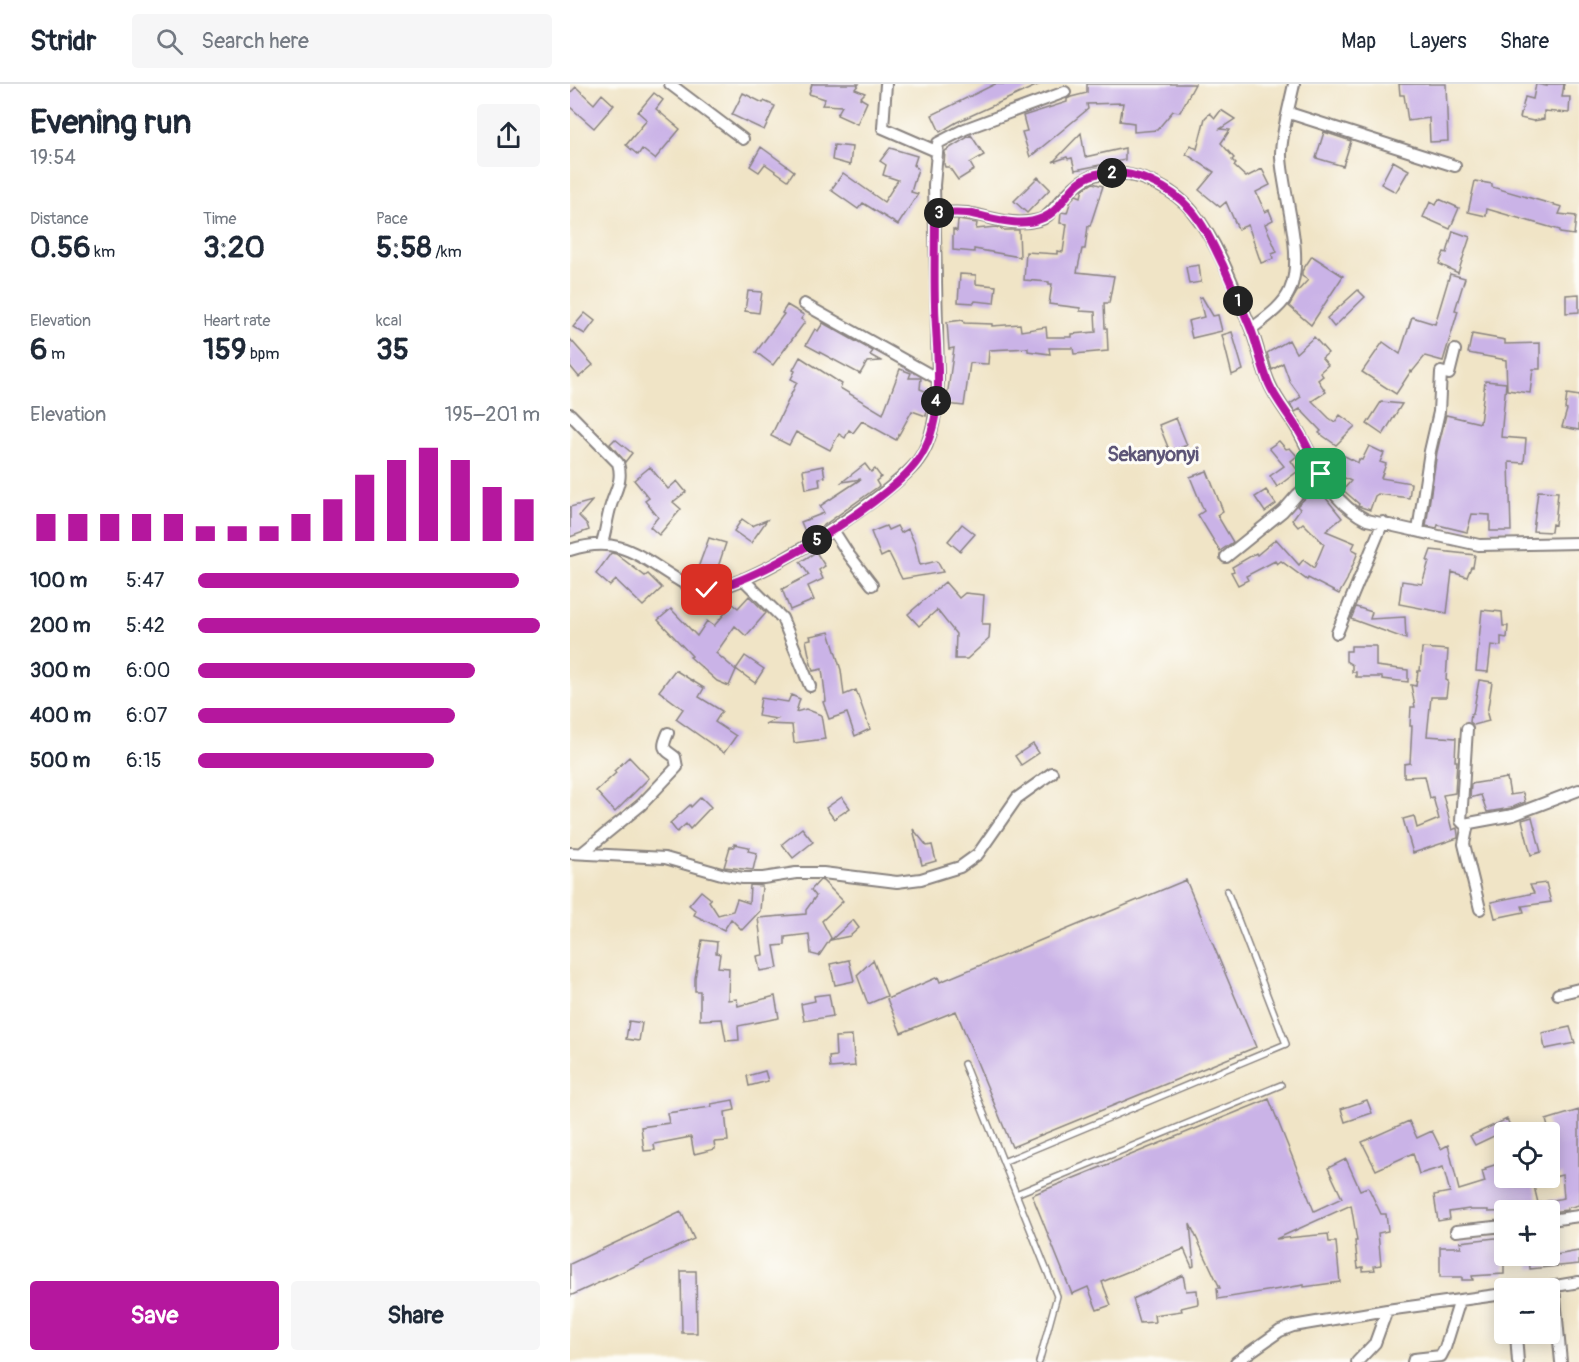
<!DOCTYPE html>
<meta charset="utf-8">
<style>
:root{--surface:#fff;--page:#f6f6f7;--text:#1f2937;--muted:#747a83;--line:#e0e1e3;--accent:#b5179e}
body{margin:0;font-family:Pangolin,sans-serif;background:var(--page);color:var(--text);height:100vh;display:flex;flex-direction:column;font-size:22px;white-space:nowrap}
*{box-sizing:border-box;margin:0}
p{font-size:20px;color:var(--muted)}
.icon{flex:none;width:33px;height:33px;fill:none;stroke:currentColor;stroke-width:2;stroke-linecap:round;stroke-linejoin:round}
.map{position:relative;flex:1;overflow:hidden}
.panel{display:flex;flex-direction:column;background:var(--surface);width:570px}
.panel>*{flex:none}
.tools{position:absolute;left:924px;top:1038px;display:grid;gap:12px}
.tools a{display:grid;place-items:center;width:66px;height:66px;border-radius:6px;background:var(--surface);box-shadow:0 3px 15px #0003;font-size:30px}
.pin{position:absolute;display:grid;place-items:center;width:51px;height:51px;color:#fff;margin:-26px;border-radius:12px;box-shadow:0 3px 9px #0006}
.km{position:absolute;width:30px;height:30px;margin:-15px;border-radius:50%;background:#222;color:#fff;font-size:16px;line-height:30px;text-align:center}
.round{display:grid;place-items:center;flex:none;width:63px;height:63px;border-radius:6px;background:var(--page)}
.summary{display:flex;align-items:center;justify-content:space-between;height:102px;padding:0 30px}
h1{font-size:33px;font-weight:700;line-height:45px}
.figures{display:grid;grid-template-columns:repeat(3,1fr);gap:9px;height:102px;padding:6px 30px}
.figures div{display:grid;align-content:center}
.figures b{font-size:30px;font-weight:700}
.figures small{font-size:16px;font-weight:400}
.figures p{font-size:16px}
.chart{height:168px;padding:12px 30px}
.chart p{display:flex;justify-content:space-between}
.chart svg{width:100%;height:108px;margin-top:6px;stroke:var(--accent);stroke-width:6}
.action{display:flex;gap:12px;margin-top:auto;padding:12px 30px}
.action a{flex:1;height:69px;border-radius:6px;background:var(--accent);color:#fff;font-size:24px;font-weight:700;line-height:69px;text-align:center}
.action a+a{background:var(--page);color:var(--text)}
ul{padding:0 30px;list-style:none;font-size:20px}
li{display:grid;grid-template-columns:96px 72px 1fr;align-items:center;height:45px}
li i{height:15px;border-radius:8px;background:var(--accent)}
header{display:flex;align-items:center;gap:36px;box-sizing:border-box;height:84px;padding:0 30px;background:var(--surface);border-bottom:2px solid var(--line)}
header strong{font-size:28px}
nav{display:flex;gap:33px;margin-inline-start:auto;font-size:21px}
.search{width:420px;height:54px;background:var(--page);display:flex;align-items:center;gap:15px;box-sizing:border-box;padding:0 21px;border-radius:6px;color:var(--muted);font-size:22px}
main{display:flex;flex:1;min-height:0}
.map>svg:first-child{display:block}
.building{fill:#cab3e7}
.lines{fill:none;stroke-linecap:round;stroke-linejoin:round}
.lane-casing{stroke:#898380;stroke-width:8}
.street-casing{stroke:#898380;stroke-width:14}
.lane{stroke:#fff;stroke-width:5}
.street{stroke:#fff;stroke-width:10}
.route-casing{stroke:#fff;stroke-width:12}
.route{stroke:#b5179e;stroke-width:8}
.labels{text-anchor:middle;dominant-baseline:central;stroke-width:6;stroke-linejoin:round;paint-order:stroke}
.quarter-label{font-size:20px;font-weight:bold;fill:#5d5577;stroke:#fdfcf7}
</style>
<header>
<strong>Stridr</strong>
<div class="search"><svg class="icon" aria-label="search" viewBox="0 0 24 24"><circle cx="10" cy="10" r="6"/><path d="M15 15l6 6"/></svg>Search here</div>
<nav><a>Map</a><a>Layers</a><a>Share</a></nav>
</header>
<main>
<section class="panel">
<div class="summary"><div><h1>Evening run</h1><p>19:54</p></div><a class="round"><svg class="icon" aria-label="share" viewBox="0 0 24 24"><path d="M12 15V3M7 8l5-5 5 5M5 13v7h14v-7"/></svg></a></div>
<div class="figures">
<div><p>Distance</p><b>0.56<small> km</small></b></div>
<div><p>Time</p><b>3:20</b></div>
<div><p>Pace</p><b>5:58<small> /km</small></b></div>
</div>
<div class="figures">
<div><p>Elevation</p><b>6<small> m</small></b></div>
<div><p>Heart rate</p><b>159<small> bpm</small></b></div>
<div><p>kcal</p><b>35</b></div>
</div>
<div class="chart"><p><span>Elevation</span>195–201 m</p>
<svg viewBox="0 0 160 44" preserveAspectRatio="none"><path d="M5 44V33M15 44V33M25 44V33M35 44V33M45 44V33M55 44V38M65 44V38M75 44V38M85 44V33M95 44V27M105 44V17M115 44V11M125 44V6M135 44V11M145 44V22M155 44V27"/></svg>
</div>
<ul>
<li><b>100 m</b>5:47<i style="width:94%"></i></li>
<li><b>200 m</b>5:42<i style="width:100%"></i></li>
<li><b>300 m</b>6:00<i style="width:81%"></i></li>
<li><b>400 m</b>6:07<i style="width:75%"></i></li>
<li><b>500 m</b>6:15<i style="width:69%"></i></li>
</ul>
<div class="action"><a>Save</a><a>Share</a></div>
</section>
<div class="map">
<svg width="1009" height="1278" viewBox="0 0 1009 1278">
<rect width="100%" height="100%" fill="#fdfcf7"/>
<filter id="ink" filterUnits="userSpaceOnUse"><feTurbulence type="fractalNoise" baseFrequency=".0167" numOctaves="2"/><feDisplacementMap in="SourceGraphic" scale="12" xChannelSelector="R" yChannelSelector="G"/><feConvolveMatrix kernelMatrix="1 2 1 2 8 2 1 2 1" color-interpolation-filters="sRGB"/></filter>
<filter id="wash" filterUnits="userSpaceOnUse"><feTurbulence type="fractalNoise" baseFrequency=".008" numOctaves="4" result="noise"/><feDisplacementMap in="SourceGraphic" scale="24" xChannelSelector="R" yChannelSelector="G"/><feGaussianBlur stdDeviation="1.35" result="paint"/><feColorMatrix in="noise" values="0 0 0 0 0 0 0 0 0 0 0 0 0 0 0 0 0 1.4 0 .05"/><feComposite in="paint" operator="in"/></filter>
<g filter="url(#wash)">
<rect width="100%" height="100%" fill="#f0e4c6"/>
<g id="blocks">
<path class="building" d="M242,0H289L285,5L295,9L290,14L297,18L287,40L267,31L272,22L252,21L255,15L239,10Z
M425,0H470L387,38L370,48L362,31Z
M517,0H625L610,28L603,27L587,46L564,48V39L550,37L553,19L517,20L518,25L460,73L452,48L457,47L453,32L497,18V15L501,13L517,9Z
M829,0H876L878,57L860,58L859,34L838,37L834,11H830Z
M966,0L977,2V0H994L992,13H1000L999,29L974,27V35L963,37L950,34L955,13L963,15Z
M6,3L24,20L32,10L44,21L24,44L0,23V9Z
M84,9L93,16L86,25L110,45L85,75L72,65L68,71L56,61L77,36L68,28Z
M173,9L193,19L194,17L205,22L194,46L162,31Z
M651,26L665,35L650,45L660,46L651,59L664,74L662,76L666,80L664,82L676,93L692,85L700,101L686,108L695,128L699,126L703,136L695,140L707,168L702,170L703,175L691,179L678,141L668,145L656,118L650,123L629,106L644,88L616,70L621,61L627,65L635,34L640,29L645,34Z
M754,48L781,57L773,82L746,74Z
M511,49L515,73L555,64V76L505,86L502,74L498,75L497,73L483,78Z
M401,51L414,71L400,79L404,86L388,96L379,83H375L374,80L375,67Z
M264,61L282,63L280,81L262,76Z
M191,63L224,87L218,96L195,80L189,88L180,82Z
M320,64L347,72L344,81L348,85L341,108L348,110L328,141L293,119L288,125L261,106L273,89L314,118L328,96L313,91L316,81L310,77Z
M823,77L839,86L826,108L811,100Z
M468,93L480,105L457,129L444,117Z
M905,97L922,100V103L992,123L989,130L1006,132L1004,151L990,149V146L917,125L916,132L898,128Z
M523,99L533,102L520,142H518L515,165H512L507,188L544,192L539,219H534L535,244H537L538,267L504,270L503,264H479L480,270L458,267V264L419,266L418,280L400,279L394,322L376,320L384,264L379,265L377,238L393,236L394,239L422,240V242L450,240L451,247L476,243L477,253H502V250L526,248L525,228L510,227V224L479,220L482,200H479V198L454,196L456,168L487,170V167L493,168L497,140L490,139L491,128L497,129L501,116L506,111L511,113L513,105Z
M869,115L889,124L880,145L853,133L860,118L866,121Z
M388,136L407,139L406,145L426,143L434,146H449L450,173L404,165V168L383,166V145L387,147Z
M883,147L900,153L888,189L869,180L874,168L877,169Z
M742,172L773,192L741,241L719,222L727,208L738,196L732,192V187Z
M629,181L631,198L619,200L616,183Z
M390,190L406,191V200L426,202L424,219L405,217L404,219L388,218Z
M880,190L895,194L885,226L888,227L873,277L855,272L842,288L841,287L826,310L792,288L813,258L830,270L842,233L865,240Z
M788,206L795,213L764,243L757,234Z
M178,207L192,208L189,229L175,227Z
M1009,210V228L996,229V211Z
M632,213L643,232L648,231L652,247L622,254L618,237L634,233L629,214Z
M217,221L234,231L231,235L235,238L203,281L186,268L214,230L212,229Z
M15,229L25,237L15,250L3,243Z
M253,239L303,267L300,271L311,277L297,278L290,290L236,261L245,245L248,247Z
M662,248L673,286L662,291L652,251Z
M902,250L935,256V260L970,259V285H963L960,309L937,306L936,276L898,269Z
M744,253L758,269L752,274L758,281L750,288L753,292L748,296L756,308L742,317L759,334L765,338L770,331L785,342L766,361L749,349L751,347L730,325L725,328L720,320L731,313L720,298L713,279L702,286L697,269L719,256L726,269Z
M0,255L23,281L9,293L0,282Z
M230,273L272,300L270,304L313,330L330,285L341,289L339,294H351L350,305L360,309L356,332L342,327L326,356L292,337L283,349L279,346L275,354L269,350L260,366L226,348L219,361L201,352L227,298L221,295L225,287L223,286Z
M915,297L936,299L931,353L956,355L954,379L939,378L941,447H920V431L902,430L897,448L868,441L867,444L856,442L867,368L876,331L910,339Z
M997,310L1009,312V346L992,343L997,326L995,325Z
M811,318L832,320L813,351L797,340Z
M606,334L617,361L600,368L589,341Z
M45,355L62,369L55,378L40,360Z
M709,357L716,365L720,364L727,372L721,377L728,387L707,403L700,392L714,382L699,364Z
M799,362L814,369L810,378L816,380L811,394L841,399L839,414L808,410L805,412L800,426L788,422L789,420L773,406L781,397L762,388L771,370L788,379L789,375L792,376Z
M295,380L301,388L305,385L311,393L306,397L309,402L250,444L236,450L231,438L254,429L250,422L291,395L272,398Z
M253,382L255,393L249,394L250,402L236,405L233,386Z
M80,383L98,405L107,397L116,408L103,418L111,425L89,451L80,443L88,433L75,417L79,414L64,396Z
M637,387L653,427L647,431L663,458L650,467L628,431L634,427L620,393Z
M747,403L772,434L756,447L785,459L782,465L788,468L777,496L769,510L738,494L737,496L711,477L707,480L705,477L676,492L678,496L668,501L661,488L664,487L662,483L686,469L687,471L706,455L729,481L733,476L744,484L754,460L733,439L728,443L722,436L730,425L727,422Z
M696,406L706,420L695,428L685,413Z
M968,407L988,408L985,441L982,440L981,448L963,447Z
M22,417L9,432L17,440L19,446L0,453V423Z
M172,435L182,442L197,436L181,459L164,447Z
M392,440L405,450L390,467L378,457Z
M316,442L318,446L327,442L331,449L338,445L345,460L350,481L367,477L373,488L332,495L319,469L311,473L301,448Z
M139,454L156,459L147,486L142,485L135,495L126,489Z
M861,466L905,471L903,483H901L897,493L882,488L877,529L829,520L832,497L852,500L859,477H857Z
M246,468L255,482L249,486L253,495L238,502L244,516L220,526L212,505L239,491L230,478Z
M41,469L46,470L75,492L78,490L92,504L73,522L46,496L40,502L26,490Z
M375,498L389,514L395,509L414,511L412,540H420L419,555L397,575H385L386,550L367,526L349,542L338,530Z
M179,512L196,529L176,552L165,542L146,569L166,586L159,602L147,597L120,573L122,572L88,536L101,525L127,552L137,537L144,542L163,520L168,524Z
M786,523L802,528L800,535L835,533L836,555L781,535Z
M912,526L932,528L933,542H938L937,554L931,553V562L921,561L918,588L906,587Z
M259,548L271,586L274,611L286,606L300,645L285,652L277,629L259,635L253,618L256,617L252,585L243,587L240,576L236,556L241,555L240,552Z
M781,562H806V582L838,586V598L812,595V593H786V588H782V581L776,577V567H781Z
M852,564L878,566L876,596L878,597L876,613H861L857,652L886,654L885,677H887L885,709L873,711L882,746L887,744L888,751V754L843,769L833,735L844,732L847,744L869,735L863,713L860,714L855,692L834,693V680L840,679L842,642H840L841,623H845L841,601L846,602L848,587H850Z
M175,572L194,585L185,599L166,585Z
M105,586L134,604L129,613L152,627L145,638L166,652L154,669L106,635L113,625L89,607Z
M909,596L922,598L917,630L919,637L904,641L900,638L901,630H903Z
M221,611L230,615L226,628L236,625L251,631L255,655L224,659L222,641L195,640L207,635L188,632L191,614L218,618Z
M463,660L469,669L451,681L445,672Z
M59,673L79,694L45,728L26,707L46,689L44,687Z
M937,694L940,711L953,709L955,718L941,724L917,728L911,711L900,714L901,700Z
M131,713L141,723L120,745L116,740L107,748L100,739L120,721L121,723Z
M272,713L280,724L264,735L256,724Z
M962,733L971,768L961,771L952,736Z
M232,744L243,758L223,774L212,760Z
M343,745L357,762L362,761L366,777L352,781Z
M164,760L179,763L178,767L187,769L183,786L154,783L160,763H164Z
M250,796L253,797L273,817L252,837L261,854L249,872L241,870L239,850L215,853V861L204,862L208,884L190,887L187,872L193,871L188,834L236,830V826L246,812L241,806Z
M616,796L686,963L442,1063L386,927L331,949L317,915L368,893L370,898Z
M976,799L981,818L952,822L954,828L925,834L921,818L964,809L960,801Z
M180,801L192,802L190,827L172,846L161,835L154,846L124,831L126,827L119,821L131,807L141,815L139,817L148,831L163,827L167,815L179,819Z
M283,836L289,844L280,852L261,856Z
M132,856L147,858L146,869L150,870L148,883L159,884L158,916L167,915L168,922L205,912L209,934L168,942L169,956L156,957L152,935L130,936V907H125V894Z
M279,876L284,897L265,901L260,880Z
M303,876L317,912L298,920L287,891Z
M259,910L263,932L234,937L231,920L245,917L244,912Z
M59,937L72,939L69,957L56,955Z
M1000,943L1005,959L975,965L972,949Z
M282,952L285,982L260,984L259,973L266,972L265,953Z
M195,987L198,997L179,1002L177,992Z
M699,1015L744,1127L772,1114L758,1084L776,1075L790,1106L798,1103L811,1130H816L818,1147L808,1149L811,1181L804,1182L805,1186L793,1187V1183L788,1184L785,1157H787L781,1121L706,1155L758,1150L759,1158H766L770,1198L734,1203V1201L648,1215L647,1204H650L620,1140L624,1182L622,1183L614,1165L532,1198L541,1221L527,1226L518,1203L502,1210L462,1111Z
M163,1016L165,1026L155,1028L158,1057L144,1058L145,1065L124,1070L121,1053L84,1060L85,1066L74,1067L71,1043L99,1039L97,1029L142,1023L141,1020Z
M797,1016L802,1029L775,1038L771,1025Z
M1009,1026V1121L997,1124V1126L980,1128V1126L918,1128V1126H900L899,1125L879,1128L880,1135L868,1137L864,1111L880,1108L873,1083L849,1090L843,1069L806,1086L792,1058L839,1037L847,1054L862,1047L871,1065L878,1061L889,1106L915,1098L912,1087L916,1086L915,1084L934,1078V1094H962L968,1119L994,1114L992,1091L984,1093L980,1065L984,1064L976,1036Z
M937,1035L941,1044L905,1061L900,1052Z
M111,1128L124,1155L0,1212V1180Z
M934,1153V1190L902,1192L903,1196H892V1193H870V1163H891L890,1158Z
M1009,1167V1180L960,1185L959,1172H980Z
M111,1187H126L127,1249H112Z
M613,1191L616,1207L627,1206L628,1220L611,1224L612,1227L584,1231L585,1238L570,1239L563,1215Z"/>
</g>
</g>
<g filter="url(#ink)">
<use href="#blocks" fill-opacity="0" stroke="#898380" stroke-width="1.5"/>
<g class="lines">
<defs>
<path id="lane" d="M394,980L487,1212L469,1278
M433,1078L716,960L657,807
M446,1110L711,1001"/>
<path id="street" d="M100,0L173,55
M316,0L313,44L366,67
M719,29L885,82
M365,129C375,129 387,128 397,129C421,133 444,143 469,136C477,134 481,128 486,122C505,101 516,87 546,89C573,91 605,106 622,127C648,158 666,208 681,245C688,263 692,284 700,301C708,319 722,334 731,352C749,386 761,418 797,436L909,461L1009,459
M234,220L368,295
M681,245C694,235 713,223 720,206C735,171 713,111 711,73C710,55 720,19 724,0
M0,330L48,379C53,396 46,405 41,421C37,433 36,447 32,459
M263,446L279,471L302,501
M848,447L860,367L869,328L871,288L879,290L885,266
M0,466C48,451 66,470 105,494C112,498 121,505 129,506C171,513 320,412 347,378C364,356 367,322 368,295L364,101L368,59L395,45L495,8
M656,473L713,427L727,411L751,390
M173,495L212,534L240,602
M767,549L813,438
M897,645L891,737L894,740L943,731L1009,706
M898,740L894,760L910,825
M0,769L95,774L155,791L173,794H193L226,789H253L327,798L351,795L390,783L408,770L447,714L482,689
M12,769L71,721L107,683L105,673C92,664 92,664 98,649
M988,910L1009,905
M980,1136L1009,1132
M886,1147L934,1142
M984,1203L991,1278
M974,1204L1009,1198
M946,1250L948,1278
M666,1278L710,1247L723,1242L817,1226L934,1210
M787,1278L805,1259L817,1226
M843,1278L844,1275L871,1272L875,1264L890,1216"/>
</defs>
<use href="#lane" class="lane-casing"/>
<use href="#street" class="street-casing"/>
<use href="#lane" class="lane"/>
<use href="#street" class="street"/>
</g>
</g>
<g class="lines" filter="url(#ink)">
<defs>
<path id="route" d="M137,506C170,501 223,471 252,453C279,436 331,401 348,376C378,333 366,270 365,221C364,190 365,160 365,129C375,129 387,128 397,129C421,133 448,145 473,134C497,124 498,93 532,89C564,86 600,102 621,126C635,142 644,163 653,181C662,203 673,225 682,248C688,265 692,283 699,300C706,316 719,331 728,346C737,360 743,376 751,390"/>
</defs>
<use href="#route" class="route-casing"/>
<use href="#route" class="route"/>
</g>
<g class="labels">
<g class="quarter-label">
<text x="583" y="370">Sekanyonyi</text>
</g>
</g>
</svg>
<div class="tools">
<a><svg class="icon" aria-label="locate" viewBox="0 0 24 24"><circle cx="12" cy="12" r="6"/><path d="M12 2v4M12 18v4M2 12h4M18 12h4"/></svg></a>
<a>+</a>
<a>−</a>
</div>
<div class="pin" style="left:751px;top:390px;background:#1e9e55"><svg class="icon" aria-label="arrive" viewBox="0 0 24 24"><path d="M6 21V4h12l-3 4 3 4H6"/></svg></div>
<div class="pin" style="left:137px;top:506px;background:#d93025"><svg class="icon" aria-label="check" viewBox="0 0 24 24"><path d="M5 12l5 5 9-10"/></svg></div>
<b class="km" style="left:668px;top:217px">1</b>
<b class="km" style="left:542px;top:89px">2</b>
<b class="km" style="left:369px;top:129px">3</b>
<b class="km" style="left:366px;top:317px">4</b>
<b class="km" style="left:247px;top:456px">5</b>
</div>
</main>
